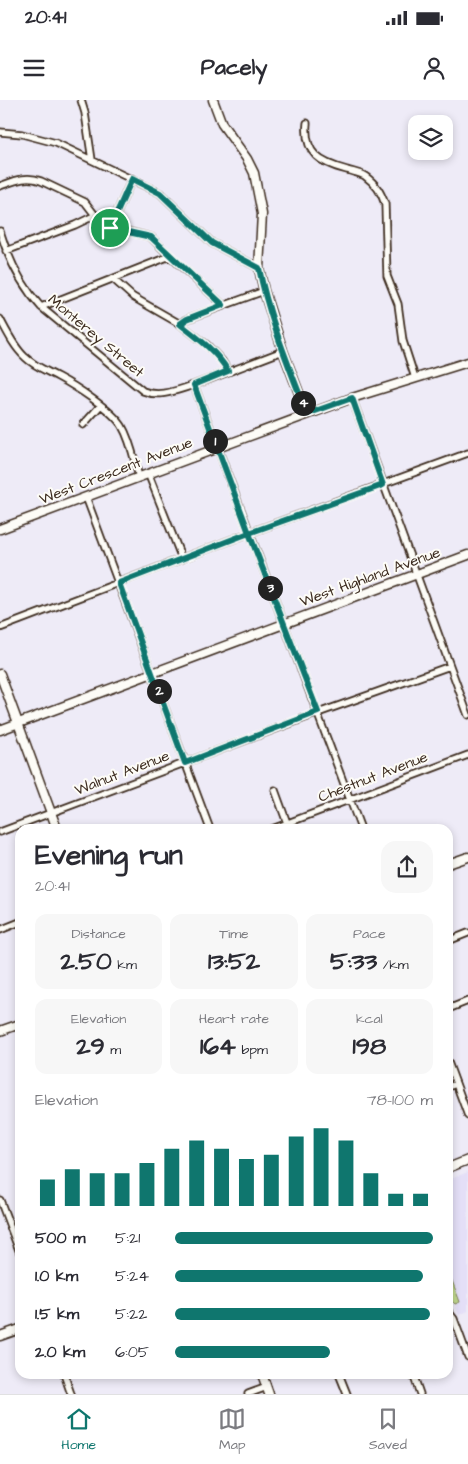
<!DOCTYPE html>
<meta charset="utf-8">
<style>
:root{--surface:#fff;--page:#f7f7f7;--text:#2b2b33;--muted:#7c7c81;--line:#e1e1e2;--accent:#0f766e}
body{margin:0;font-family:"Architects Daughter",sans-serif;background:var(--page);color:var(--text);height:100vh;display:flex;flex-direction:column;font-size:19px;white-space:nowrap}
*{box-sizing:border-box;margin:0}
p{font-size:16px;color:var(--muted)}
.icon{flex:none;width:28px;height:28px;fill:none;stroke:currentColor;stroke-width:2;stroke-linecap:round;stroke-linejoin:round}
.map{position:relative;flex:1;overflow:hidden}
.side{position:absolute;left:15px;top:724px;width:438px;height:555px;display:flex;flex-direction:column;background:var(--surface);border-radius:15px;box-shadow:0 2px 8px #0003}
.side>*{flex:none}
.tools{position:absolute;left:408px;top:15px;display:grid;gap:10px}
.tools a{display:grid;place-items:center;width:45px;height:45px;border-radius:10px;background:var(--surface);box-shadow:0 2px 8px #0003;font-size:25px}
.pin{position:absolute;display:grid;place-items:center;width:42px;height:42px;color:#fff;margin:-21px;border:2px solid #fff;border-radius:50%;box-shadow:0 1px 5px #0007}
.km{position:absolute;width:25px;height:25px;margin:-12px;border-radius:50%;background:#222;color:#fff;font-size:14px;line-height:25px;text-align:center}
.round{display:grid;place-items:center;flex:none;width:52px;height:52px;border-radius:15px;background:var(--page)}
.head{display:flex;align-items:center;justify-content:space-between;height:85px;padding:0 20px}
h1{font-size:28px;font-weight:700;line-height:38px}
.stats{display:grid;grid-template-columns:repeat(3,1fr);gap:8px;height:85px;padding:5px 20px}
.stats div{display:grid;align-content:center;border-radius:12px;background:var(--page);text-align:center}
.stats b{font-size:25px;font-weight:700}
.stats small{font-size:14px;font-weight:400}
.stats p{font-size:14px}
.chart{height:140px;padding:10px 20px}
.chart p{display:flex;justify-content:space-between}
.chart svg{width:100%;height:90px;margin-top:5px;stroke:var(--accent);stroke-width:6}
ul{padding:0 20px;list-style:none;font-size:16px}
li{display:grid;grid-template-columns:80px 60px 1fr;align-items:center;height:38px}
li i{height:12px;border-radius:6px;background:var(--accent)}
.status{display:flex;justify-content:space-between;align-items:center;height:35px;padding:0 25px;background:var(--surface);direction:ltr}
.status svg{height:14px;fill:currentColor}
header{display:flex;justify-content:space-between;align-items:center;height:65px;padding:0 20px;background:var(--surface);font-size:22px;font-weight:700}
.dock{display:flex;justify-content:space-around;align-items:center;height:70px;border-top:1px solid var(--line);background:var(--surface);font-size:14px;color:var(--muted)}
.dock a{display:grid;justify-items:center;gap:2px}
.dock .active{color:var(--accent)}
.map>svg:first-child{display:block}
.built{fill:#e4dff7}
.green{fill:#c1d88e;stroke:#7e8156}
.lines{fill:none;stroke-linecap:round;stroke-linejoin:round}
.street-casing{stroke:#3b2a1e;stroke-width:9}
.secondary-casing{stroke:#3b2a1e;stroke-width:11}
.street{stroke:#fdfcf7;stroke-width:5.5}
.secondary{stroke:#fdfcf7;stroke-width:8}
.route-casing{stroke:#fff;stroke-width:10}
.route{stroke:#0f766e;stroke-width:6}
.labels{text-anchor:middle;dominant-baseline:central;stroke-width:4;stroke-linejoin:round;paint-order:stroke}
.street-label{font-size:15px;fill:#3b2a1e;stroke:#fdfcf7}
</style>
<div class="status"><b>20:41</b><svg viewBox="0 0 49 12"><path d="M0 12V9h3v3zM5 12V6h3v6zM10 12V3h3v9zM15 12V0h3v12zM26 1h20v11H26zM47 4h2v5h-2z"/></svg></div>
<header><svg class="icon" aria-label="menu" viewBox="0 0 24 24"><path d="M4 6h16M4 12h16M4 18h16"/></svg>Pacely<svg class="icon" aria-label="person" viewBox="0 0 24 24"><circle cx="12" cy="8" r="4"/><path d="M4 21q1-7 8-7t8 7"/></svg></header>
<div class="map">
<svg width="468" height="1294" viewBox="0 0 468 1294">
<rect width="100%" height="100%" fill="#eeebf7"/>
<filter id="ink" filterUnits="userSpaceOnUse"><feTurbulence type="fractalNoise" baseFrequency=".02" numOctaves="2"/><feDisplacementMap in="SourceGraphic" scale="10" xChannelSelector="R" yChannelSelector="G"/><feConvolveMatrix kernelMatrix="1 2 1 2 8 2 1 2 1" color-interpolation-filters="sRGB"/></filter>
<g filter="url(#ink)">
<path class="built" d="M468,1072V1211L459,1215L455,1204L452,1201L448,1199V1080Z"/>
<path class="green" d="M448,1170L460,1202L455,1204L452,1201L448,1199Z"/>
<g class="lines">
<defs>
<path id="street" d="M81,0L85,13L92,60
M307,23C304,54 320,63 347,70C353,72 360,73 365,76C376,84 381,92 385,104L387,176L398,204L403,241L415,278
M0,32L22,34L56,43L160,93L212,143L259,168
M0,86C14,81 26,75 41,81L85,102L102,124L107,126L151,137L170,156
M110,128L132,79
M0,131C8,158 21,185 41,207L143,291C160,298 177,290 194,285L361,729
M6,151L75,125L96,115
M113,179L133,197L180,224L207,245L222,261L228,271
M41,207L170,156L223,205
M0,219C7,232 14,247 25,257C34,266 47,271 58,277C75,286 112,310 122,326C131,341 134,360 139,377
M180,224L187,219L264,191
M194,285L283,251
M352,298L468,615
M83,325L100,306
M148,373L182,459
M86,397L210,729
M0,528L249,433L468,353
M275,690L287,723
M272,729L468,655
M0,732L318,613L450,566
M0,830L20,822
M448,841L468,833
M448,909L468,901
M448,962L468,1016
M448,987L456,984
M0,1100L20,1153
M448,1211L454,1219L468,1257
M64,1274L71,1294
M339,1274L347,1294
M413,1274L420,1294
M248,1294L267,1287"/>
<path id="secondary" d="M213,0L222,24L247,59L254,73L262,114L259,168L264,191L283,251L307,314
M0,429L352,298L468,262
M0,574L57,729
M0,630L468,455
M448,764L468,757
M0,931L20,924
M448,1068L468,1060
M0,1236L20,1229
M262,1274L269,1294"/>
</defs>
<use href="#street" class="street-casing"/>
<use href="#secondary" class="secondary-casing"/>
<use href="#street" class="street"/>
<use href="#secondary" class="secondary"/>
</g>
</g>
<g class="lines" filter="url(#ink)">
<defs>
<path id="route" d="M110,128L151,137L223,205L187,219L180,224C198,238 216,251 228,271L194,285L249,433L119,483L185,663L318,612L249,433L383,385L352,298L307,314C289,266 269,219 259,168L212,143L160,93L132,79L110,128"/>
</defs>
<use href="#route" class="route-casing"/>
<use href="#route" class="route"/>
</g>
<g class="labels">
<g class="street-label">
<text transform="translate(96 236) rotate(40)">Monterey Street</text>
<text transform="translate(116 371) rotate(-21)">West Crescent Avenue</text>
<text transform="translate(370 477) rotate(-20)">West Highland Avenue</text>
<text transform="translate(122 673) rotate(-21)">Walnut Avenue</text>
<text transform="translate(373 677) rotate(-21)">Chestnut Avenue</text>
</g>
</g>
</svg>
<div class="tools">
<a><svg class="icon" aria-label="layers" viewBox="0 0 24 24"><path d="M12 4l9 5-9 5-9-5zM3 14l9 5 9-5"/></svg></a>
</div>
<div class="pin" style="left:110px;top:128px;background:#1e9e55"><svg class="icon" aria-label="arrive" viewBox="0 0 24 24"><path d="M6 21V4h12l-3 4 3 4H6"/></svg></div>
<b class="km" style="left:215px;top:341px">1</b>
<b class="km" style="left:159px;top:591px">2</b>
<b class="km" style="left:270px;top:488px">3</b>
<b class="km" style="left:303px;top:303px">4</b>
<section class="side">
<div class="head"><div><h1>Evening run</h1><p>20:41</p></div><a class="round"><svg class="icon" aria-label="share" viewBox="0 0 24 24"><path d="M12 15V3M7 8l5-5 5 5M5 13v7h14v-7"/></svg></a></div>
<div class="stats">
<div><p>Distance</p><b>2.50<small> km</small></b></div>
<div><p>Time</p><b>13:52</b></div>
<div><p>Pace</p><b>5:33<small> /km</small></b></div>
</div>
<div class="stats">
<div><p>Elevation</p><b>29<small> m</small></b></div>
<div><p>Heart rate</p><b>164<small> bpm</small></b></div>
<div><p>kcal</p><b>198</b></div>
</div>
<div class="chart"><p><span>Elevation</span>78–100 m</p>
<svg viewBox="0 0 160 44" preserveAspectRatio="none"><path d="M5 44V31M15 44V26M25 44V28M35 44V28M45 44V23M55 44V16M65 44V12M75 44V16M85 44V21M95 44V19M105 44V10M115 44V6M125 44V12M135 44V28M145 44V38M155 44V38"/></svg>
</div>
<ul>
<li><b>500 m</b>5:21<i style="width:100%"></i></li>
<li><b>1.0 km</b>5:24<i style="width:96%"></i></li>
<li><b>1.5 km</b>5:22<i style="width:99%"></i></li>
<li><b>2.0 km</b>6:05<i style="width:60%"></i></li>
</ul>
</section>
</div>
<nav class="dock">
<a class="active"><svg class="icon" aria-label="home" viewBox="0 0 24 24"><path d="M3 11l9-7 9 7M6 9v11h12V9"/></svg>Home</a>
<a><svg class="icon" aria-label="map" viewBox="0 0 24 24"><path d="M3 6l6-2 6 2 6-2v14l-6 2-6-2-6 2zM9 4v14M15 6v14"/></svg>Map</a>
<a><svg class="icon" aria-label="saved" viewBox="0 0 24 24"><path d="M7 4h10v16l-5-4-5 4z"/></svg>Saved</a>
</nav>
